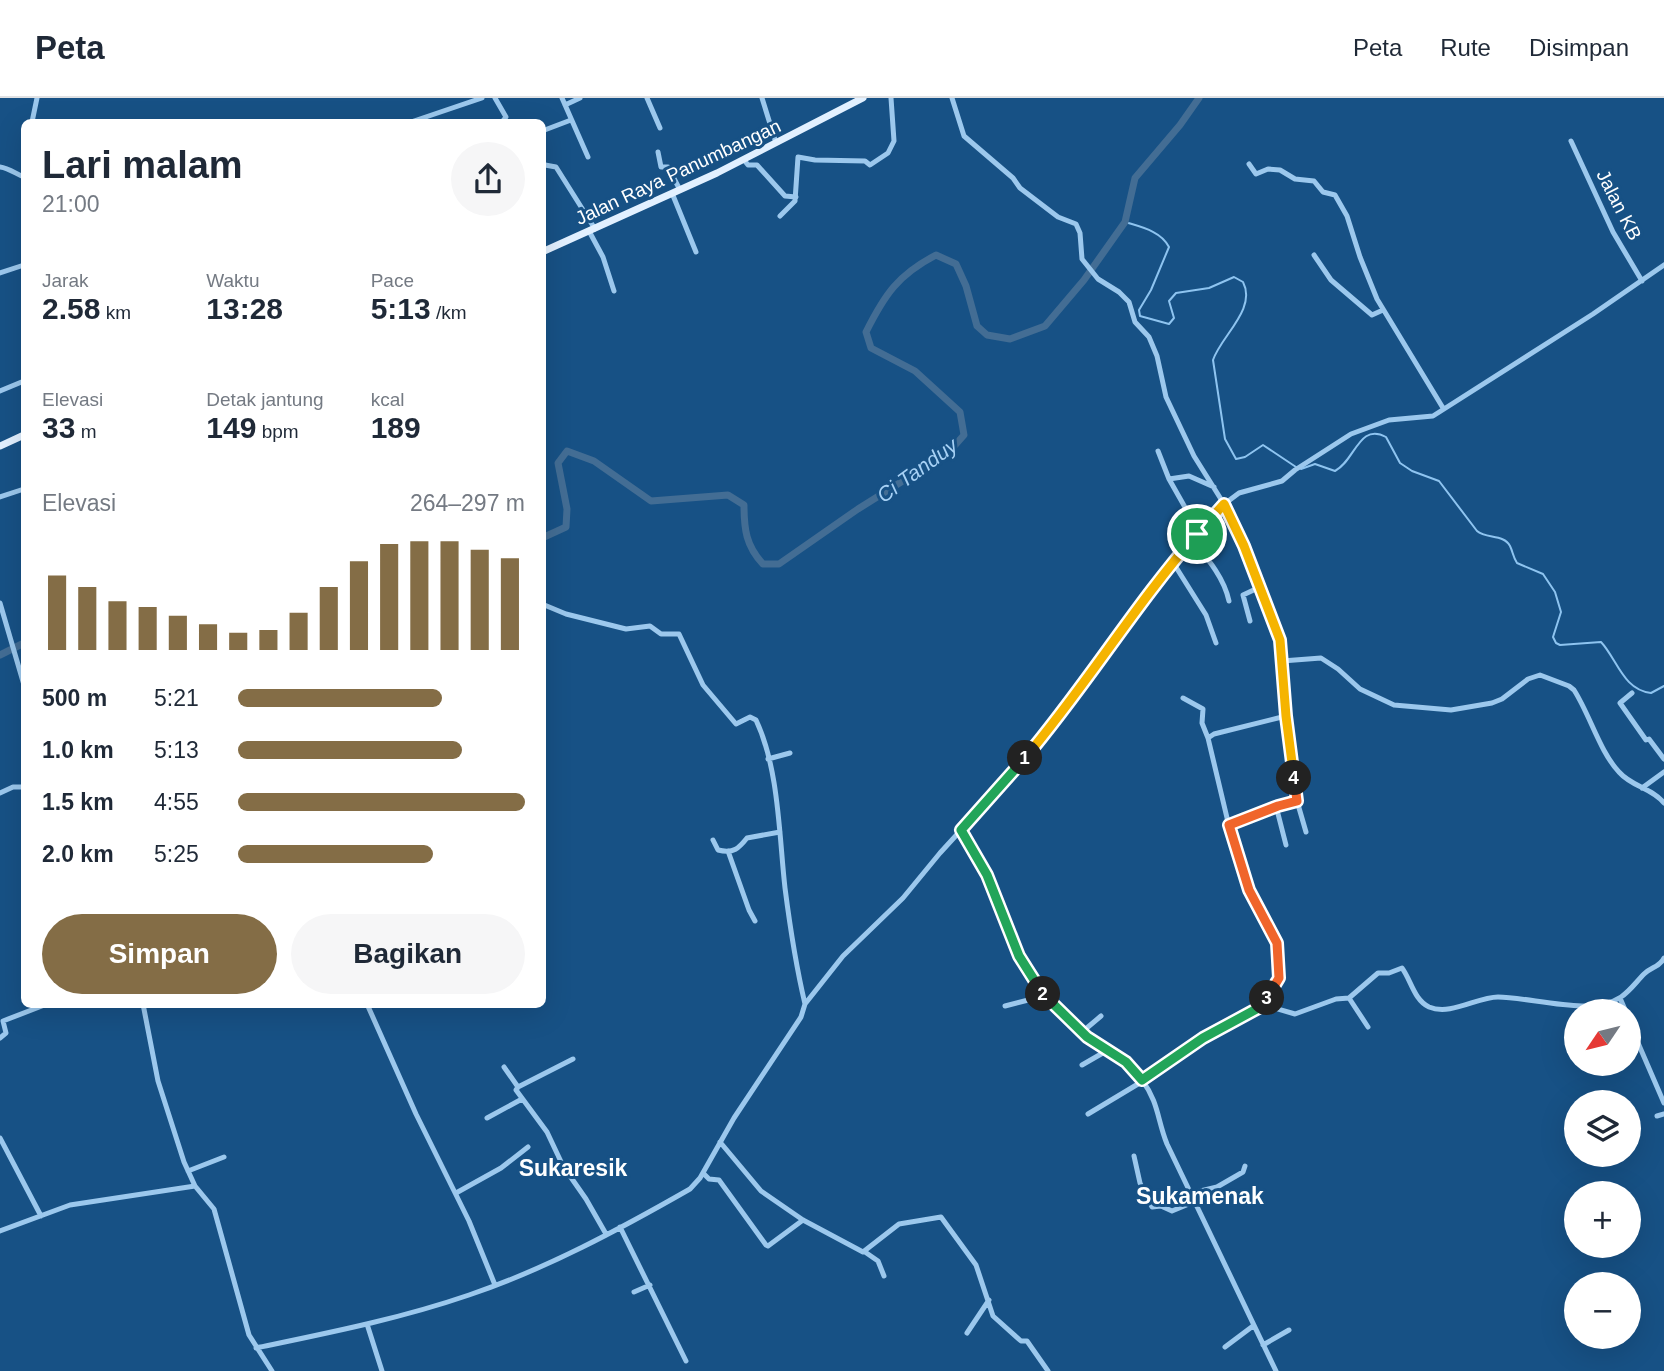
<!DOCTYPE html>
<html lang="id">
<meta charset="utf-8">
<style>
:root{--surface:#fff;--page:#f6f6f7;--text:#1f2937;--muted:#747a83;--line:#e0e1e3;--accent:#846d46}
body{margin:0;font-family:Helvetica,sans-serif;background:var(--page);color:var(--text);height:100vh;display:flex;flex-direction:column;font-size:26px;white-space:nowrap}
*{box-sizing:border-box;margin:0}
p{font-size:23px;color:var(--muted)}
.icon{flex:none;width:38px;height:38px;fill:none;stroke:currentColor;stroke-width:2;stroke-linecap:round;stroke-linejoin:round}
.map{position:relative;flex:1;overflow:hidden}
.side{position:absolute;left:21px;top:21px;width:525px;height:889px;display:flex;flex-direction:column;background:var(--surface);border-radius:10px;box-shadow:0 7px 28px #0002}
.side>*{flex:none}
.needle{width:46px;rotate:235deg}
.controls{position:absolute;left:1564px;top:901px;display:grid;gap:14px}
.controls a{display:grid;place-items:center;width:77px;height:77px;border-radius:50%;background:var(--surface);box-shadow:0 7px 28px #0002;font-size:35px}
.pin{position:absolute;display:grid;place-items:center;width:60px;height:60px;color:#fff;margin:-30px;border:4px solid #fff;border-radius:50%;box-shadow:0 2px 7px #0007}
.km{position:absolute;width:35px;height:35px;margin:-18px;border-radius:50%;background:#222;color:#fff;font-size:19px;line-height:35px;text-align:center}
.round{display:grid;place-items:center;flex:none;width:74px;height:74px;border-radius:37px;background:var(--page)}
.summary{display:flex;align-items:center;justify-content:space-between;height:119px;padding:0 21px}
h1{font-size:38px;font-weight:600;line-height:52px}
.stats{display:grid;grid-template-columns:repeat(3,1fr);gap:10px;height:119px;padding:7px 21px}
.stats div{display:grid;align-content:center}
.stats b{font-size:30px;font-weight:600}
.stats small{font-size:19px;font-weight:400}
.stats p{font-size:19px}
.chart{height:196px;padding:14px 21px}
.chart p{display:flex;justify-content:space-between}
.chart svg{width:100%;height:126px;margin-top:7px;stroke:var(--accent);stroke-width:6}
.button{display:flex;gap:14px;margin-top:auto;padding:14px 21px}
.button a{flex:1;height:80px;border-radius:42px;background:var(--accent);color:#fff;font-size:28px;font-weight:600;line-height:80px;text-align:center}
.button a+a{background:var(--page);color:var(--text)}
ul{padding:0 21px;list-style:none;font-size:23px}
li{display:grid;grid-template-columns:112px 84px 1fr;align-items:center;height:52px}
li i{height:18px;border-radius:9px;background:var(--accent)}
header{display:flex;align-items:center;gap:42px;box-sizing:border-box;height:98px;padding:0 35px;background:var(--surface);border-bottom:2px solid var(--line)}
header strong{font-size:33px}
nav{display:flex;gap:38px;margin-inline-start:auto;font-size:24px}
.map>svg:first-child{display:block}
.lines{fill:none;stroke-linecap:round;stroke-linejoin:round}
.stream{stroke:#8ec4f0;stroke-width:2}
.river{stroke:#436d94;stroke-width:7}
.minor{stroke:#9cc8ed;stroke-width:5}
.major{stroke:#e2f0ff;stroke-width:7}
.split-1-casing{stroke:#fff;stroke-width:14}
.split-2-casing{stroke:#fff;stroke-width:14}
.split-3-casing{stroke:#fff;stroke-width:14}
.split-4-casing{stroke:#fff;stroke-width:14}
.split-5-casing{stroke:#fff;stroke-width:14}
.split-1{stroke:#f5b400;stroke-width:9}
.split-2{stroke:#22a559;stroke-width:9}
.split-3{stroke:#22a559;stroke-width:9}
.split-4{stroke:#f0652b;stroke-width:9}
.split-5{stroke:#f5b400;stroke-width:9}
.labels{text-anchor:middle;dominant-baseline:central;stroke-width:6;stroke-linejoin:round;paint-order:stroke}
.street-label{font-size:19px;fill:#fff;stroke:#175185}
.water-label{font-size:21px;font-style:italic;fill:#a7d1f5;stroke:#175185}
.quarter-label{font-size:23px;font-weight:bold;fill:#fff;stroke:#175185}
</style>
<header>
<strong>Peta</strong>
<nav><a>Peta</a><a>Rute</a><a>Disimpan</a></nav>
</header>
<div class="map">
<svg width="1664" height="1273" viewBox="0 0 1664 1273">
<rect width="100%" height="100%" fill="#175185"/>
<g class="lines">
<path class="stream" d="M1125,124C1141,129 1161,133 1169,149L1151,192L1139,212L1140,218L1169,226L1174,220L1169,203L1176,195L1209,190L1234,179L1243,184C1257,211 1221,238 1213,262L1225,341L1236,361L1245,359L1263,347L1296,369
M1301,371L1315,366L1335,373C1355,363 1359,324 1386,339L1400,365L1412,373L1439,383L1477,433C1486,441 1504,436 1510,448C1513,454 1513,459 1517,465L1543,476L1555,494L1561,514L1553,539L1556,545L1560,547L1601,544C1617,561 1623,592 1651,595L1664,588"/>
<path class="river" d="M542,440L566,429L567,411L558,365L567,353L594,363L651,403L728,397L744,407C744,431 746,448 763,466H779L858,411L949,354L964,337L960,314L915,273L871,250L866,234C885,196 898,177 936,157L956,166L966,188L977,228L987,237L1010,241L1045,228L1084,182L1125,124L1135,80L1180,27L1199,0
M0,557L24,545"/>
<path class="minor" d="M495,0L506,19L502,24
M562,0L588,59
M647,0L660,30
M762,0L776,45
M952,0L964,38L1013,80L1020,90L1058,119L1076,126L1080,135L1082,161L1098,181L1119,194L1129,204L1135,224L1149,239L1157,258L1166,299L1194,358L1224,406L1244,448L1280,542L1286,618L1214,636L1208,640L1228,724L1249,792L1277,845L1279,880L1264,907L1203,940L1142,982
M565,7L580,0
M32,24L37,0
M411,24L482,0
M542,33L571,22
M1571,43L1613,134L1642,183
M658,54L661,69H668L680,92
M744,62L748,67H757L785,98L796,99
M542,63L545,67L556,69L595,131
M1249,66L1256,76L1268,71L1280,72L1295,81L1314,83L1323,94L1335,97L1347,118L1360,159L1377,201L1443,310
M0,69C9,70 16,76 24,79
M672,95L696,154
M780,118L795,103L798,59L815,62L865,63L870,67L888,55L894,43L891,0
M589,133L603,159L614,193
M1314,157L1331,182L1372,217L1383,212
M0,175L24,167
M0,293L24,283
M1158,353L1169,381L1199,434
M1169,381L1189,378L1214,389
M0,399L24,391
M1192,442C1207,460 1224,479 1229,503
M1174,466L1206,517L1216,545
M0,505L24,587
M542,506L566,516L626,531L650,528L661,536H679L703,587L736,626L750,619L756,622C779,671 779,737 785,790C790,829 796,868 805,906
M1250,523L1243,497L1260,489
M1282,563L1321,560L1338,571L1360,591L1394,607L1451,612L1492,605L1502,601L1528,581L1540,577L1569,588L1574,592C1590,617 1600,654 1619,674C1632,689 1652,690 1664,705
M1632,595L1620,605L1646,642L1649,641L1664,661
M1183,600L1203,611L1202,625L1208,640
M768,661L790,655
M1642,690L1664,674
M0,695L13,689H24
M1297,703L1306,734
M1276,708L1286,747
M1229,727L1278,708L1297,703L1286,618
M961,731C996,771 1004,836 1033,881C1047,903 1069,927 1092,942C1110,955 1128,964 1142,982C1159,1005 1157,1021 1167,1046L1276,1273
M713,742L718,752C734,756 739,750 747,740L780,734
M728,753L749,812L755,823
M1349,900L1378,875H1389L1402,870C1411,882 1414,902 1429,909C1451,918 1477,899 1498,899C1532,899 1591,919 1621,899C1630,893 1637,883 1644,876C1651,869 1660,869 1664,860
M1620,900L1626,914
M143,906L158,983L184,1064L195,1088L214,1111L249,1237L272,1273
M367,906L416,1016L469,1123L495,1187
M1264,907L1295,916L1336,901L1349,900L1368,929
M1005,908L1044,898
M1629,924L1664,1005
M1082,934L1101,918
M0,940L6,935L3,923L47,906
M573,961L518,989L516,992L547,1034L563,1068L586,1101L606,1136
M1082,967L1108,952
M504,969L518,989
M1088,1016L1143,983
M1657,1018L1664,1016
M487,1020L522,1001
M0,1040L41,1118
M720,1044L761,1093L803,1122L863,1154L899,1126L941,1119L976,1167L993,1218L1021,1243H1027L1048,1273
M1134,1058L1140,1085L1152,1109L1161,1108L1172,1113L1196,1103
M188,1073L224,1059
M703,1075L709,1081L719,1082L766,1147L768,1148L803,1122
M456,1095L501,1070L528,1049
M1192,1095L1217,1089L1243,1074L1245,1068
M620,1129L686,1263
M0,1133L70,1107L195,1088
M865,1154L878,1163L884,1178
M634,1194L650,1187
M367,1226L382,1273
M967,1235L989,1202
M1263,1247L1289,1232
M1225,1249L1253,1228
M256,1250C328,1235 399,1221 469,1197C546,1171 620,1131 690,1091L700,1080L734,1020L801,919L805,906L843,858L903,800L940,755L1005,684L1060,618L1189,446L1227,404L1239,395L1282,383L1295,372L1351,336L1389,322L1433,318L1593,216L1664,167"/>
<path class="major" d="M542,154L717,75L863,0
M0,348L24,337"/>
</g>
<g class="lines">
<defs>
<path id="split-1" d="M1025,660C1086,588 1135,507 1197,436"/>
<path id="split-2" d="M1025,660L961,732L987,777L1019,858L1043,896"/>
<path id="split-3" d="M1043,896L1087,939L1126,964L1142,982L1203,940L1264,907L1267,900"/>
<path id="split-4" d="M1267,900L1279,880L1277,845L1249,792L1229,727L1278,708L1297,703L1294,680"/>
<path id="split-5" d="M1197,436L1224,406L1244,448L1280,542L1286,618L1294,680"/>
</defs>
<use href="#split-1" class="split-1-casing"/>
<use href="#split-2" class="split-2-casing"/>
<use href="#split-3" class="split-3-casing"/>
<use href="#split-4" class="split-4-casing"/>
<use href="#split-5" class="split-5-casing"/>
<use href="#split-1" class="split-1"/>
<use href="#split-2" class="split-2"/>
<use href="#split-3" class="split-3"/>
<use href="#split-4" class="split-4"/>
<use href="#split-5" class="split-5"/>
</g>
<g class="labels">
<g class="street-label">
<text transform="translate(678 74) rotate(-25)">Jalan Raya Panumbangan</text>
<text transform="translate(1619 107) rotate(63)">Jalan KB</text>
</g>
<g class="water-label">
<text transform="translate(917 372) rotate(-36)">Ci Tanduy</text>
</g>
<g class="quarter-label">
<text x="573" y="1070">Sukaresik</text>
<text x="1200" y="1098">Sukamenak</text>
</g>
</g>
</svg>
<div class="controls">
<a><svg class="needle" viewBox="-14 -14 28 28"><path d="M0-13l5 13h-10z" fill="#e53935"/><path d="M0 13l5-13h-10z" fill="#747a83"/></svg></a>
<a><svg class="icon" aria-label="layers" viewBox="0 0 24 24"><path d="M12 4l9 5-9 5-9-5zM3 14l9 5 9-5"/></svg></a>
<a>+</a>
<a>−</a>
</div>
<div class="pin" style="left:1197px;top:436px;background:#1e9e55"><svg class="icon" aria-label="arrive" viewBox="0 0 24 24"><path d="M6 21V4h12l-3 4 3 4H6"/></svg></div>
<b class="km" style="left:1025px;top:660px">1</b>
<b class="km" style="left:1043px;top:896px">2</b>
<b class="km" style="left:1267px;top:900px">3</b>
<b class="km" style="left:1294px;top:680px">4</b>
<section class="side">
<div class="summary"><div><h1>Lari malam</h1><p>21:00</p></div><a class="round"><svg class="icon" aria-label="share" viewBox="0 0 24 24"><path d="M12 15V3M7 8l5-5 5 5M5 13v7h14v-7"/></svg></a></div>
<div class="stats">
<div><p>Jarak</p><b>2.58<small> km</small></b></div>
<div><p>Waktu</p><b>13:28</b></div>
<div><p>Pace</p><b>5:13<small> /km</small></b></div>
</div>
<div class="stats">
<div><p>Elevasi</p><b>33<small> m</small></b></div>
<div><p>Detak jantung</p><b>149<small> bpm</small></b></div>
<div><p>kcal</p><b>189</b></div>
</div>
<div class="chart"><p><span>Elevasi</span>264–297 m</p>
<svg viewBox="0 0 160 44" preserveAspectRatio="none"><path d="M5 44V18M15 44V22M25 44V27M35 44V29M45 44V32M55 44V35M65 44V38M75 44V37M85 44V31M95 44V22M105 44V13M115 44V7M125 44V6M135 44V6M145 44V9M155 44V12"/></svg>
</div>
<ul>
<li><b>500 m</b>5:21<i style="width:71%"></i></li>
<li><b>1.0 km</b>5:13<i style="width:78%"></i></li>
<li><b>1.5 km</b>4:55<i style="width:100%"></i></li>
<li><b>2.0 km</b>5:25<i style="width:68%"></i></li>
</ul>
<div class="button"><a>Simpan</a><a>Bagikan</a></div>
</section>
</div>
